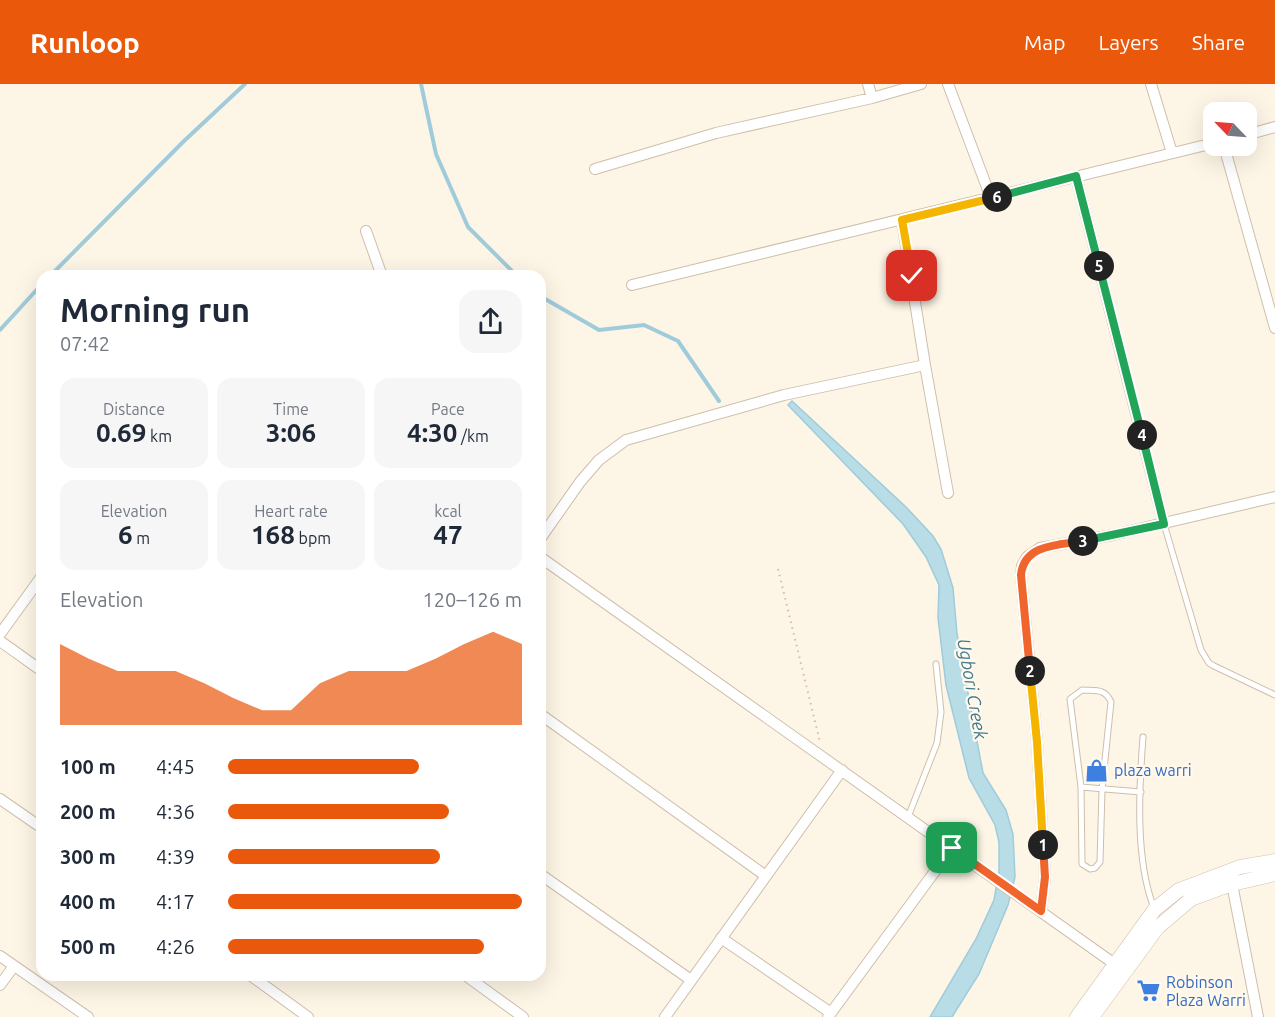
<!DOCTYPE html>
<meta charset="utf-8">
<style>
:root{--surface:#fff;--page:#f6f6f7;--text:#1f2937;--muted:#747a83;--accent:#ea580c}
body{margin:0;font-family:Ubuntu,sans-serif;background:var(--page);color:var(--text);height:100vh;display:flex;flex-direction:column;font-size:22px;white-space:nowrap}
*{box-sizing:border-box;margin:0}
p{font-size:20px;color:var(--muted)}
.icon{flex:none;width:33px;height:33px;fill:none;stroke:currentColor;stroke-width:2;stroke-linecap:round;stroke-linejoin:round}
.map{position:relative;flex:1;overflow:hidden}
.side{position:absolute;left:36px;top:186px;width:510px;height:711px;display:flex;flex-direction:column;background:var(--surface);border-radius:18px;box-shadow:0 6px 24px #0002}
.side>*{flex:none}
.needle{width:39px;rotate:295deg}
.controls{position:absolute;left:1203px;top:18px;display:grid;gap:12px}
.controls a{display:grid;place-items:center;width:54px;height:54px;border-radius:12px;background:var(--surface);box-shadow:0 6px 24px #0002;font-size:30px}
.pin{position:absolute;display:grid;place-items:center;width:51px;height:51px;color:#fff;margin:-26px;border-radius:12px;box-shadow:0 3px 9px #0006}
.km{position:absolute;width:30px;height:30px;margin:-15px;border-radius:50%;background:#222;color:#fff;font-size:16px;line-height:30px;text-align:center}
.round{display:grid;place-items:center;flex:none;width:63px;height:63px;border-radius:18px;background:var(--page)}
.overview{display:flex;align-items:center;justify-content:space-between;height:102px;padding:0 24px}
h1{font-size:33px;font-weight:700;line-height:45px}
.stats{display:grid;grid-template-columns:repeat(3,1fr);gap:9px;height:102px;padding:6px 24px}
.stats div{display:grid;align-content:center;border-radius:15px;background:var(--page);text-align:center}
.stats b{font-size:26px;font-weight:700}
.stats small{font-size:16px;font-weight:400}
.stats p{font-size:16px}
.chart{height:168px;padding:12px 24px}
.chart p{display:flex;justify-content:space-between}
.chart svg{width:100%;height:108px;margin-top:6px;fill:var(--accent);opacity:.7}
ul{padding:0 24px;list-style:none;font-size:20px}
li{display:grid;grid-template-columns:96px 72px 1fr;align-items:center;height:45px}
li i{height:15px;border-radius:8px;background:var(--accent)}
header{display:flex;align-items:center;gap:36px;box-sizing:border-box;height:84px;padding:0 30px;background:var(--accent);color:#fff}
header strong{font-size:28px}
nav{display:flex;gap:33px;margin-inline-start:auto;font-size:21px}
.map>svg:first-child{display:block}
.water{fill:#b9dde7;stroke:#9fcbda;stroke-width:1.5}
.lines{fill:none;stroke-linecap:round;stroke-linejoin:round}
.stream{stroke:#9fcbda;stroke-width:4}
.service-casing{stroke:#cfbeab;stroke-width:7}
.minor-casing{stroke:#cfbeab;stroke-width:12}
.secondary-casing{stroke:#d4c1ab;stroke-width:15}
.path{stroke:#d9ba9f;stroke-width:2;stroke-dasharray:1.5 4.5;stroke-linecap:butt}
.service{stroke:#fff;stroke-width:5}
.minor{stroke:#fff;stroke-width:10}
.secondary{stroke:#fff;stroke-width:14}
.split-1-casing{stroke:#fff;stroke-width:12}
.split-2-casing{stroke:#fff;stroke-width:12}
.split-3-casing{stroke:#fff;stroke-width:12}
.split-4-casing{stroke:#fff;stroke-width:12}
.split-5-casing{stroke:#fff;stroke-width:12}
.split-6-casing{stroke:#fff;stroke-width:12}
.split-7-casing{stroke:#fff;stroke-width:12}
.split-1{stroke:#f0652b;stroke-width:8}
.split-2{stroke:#f5b400;stroke-width:8}
.split-3{stroke:#f0652b;stroke-width:8}
.split-4{stroke:#22a559;stroke-width:8}
.split-5{stroke:#22a559;stroke-width:8}
.split-6{stroke:#22a559;stroke-width:8}
.split-7{stroke:#f5b400;stroke-width:8}
.labels{text-anchor:middle;dominant-baseline:central;stroke-width:4.5;stroke-linejoin:round;paint-order:stroke}
.shop-label{font-size:16px;fill:#366cbe;stroke:#fff9ed;text-anchor:start}
.water-label{font-size:18px;font-style:italic;fill:#42798b;stroke:#fff9ed}
</style>
<header>
<strong>Runloop</strong>
<nav><a>Map</a><a>Layers</a><a>Share</a></nav>
</header>
<div class="map">
<svg width="1275" height="933" viewBox="0 0 1275 933">
<rect width="100%" height="100%" fill="#fdf6e6"/>
<path class="water" d="M792,317L906,423L933,452L941,465L953,504L957,550L983,689L1006,726L1013,750L1015,793L1008,821L979,890L952,933H930L976,855L994,816L999,788V758L995,741L969,694L946,601L938,534L939,501L926,473L903,440L788,321Z"/>
<g class="lines">
<path class="stream" d="M421,0L436,70L468,143L517,192
M50,192L184,57L245,0
M540,212L599,246L644,241L678,257L719,317
M0,246L42,200"/>
<defs>
<path id="service" d="M1164,440L1201,566L1209,579L1214,582L1275,611
M1082,606C1096,607 1105,604 1111,618L1102,705L1100,778L1095,784L1090,785L1082,780L1081,703L1070,615Z
M1143,653C1139,705 1135,776 1154,824
M1081,703L1141,708
M908,733L937,659L941,628L936,580"/>
<path id="minor" d="M868,0L872,14
M948,0L991,114
M1151,0L1172,69
M1246,51L1275,43
M1224,62L1275,244
M595,85L716,49L872,14L921,0
M1076,92L1164,440
M366,147L382,192
M632,201L1214,59
M925,281L948,409
M540,455L580,398L599,376L626,356L784,311L925,281L902,136
M540,473L1116,881
M0,550L42,492
M0,557L42,587
M540,630L766,792
M0,715L42,744
M540,790L691,896
M1232,800L1258,933
M1041,827L1045,793L1037,658L1021,491L1022,482L1027,473L1040,464L1113,451L1275,413
M721,854L831,929
M0,872L88,933
M250,891L308,933
M465,891L523,933
M0,901L14,882
M665,933L842,686
M828,933L952,764"/>
<path id="secondary" d="M1077,933L1155,825L1179,806L1240,783L1275,777
M1092,933L1157,844L1191,815L1232,800L1275,790"/>
</defs>
<use href="#service" class="service-casing"/>
<use href="#minor" class="minor-casing"/>
<use href="#secondary" class="secondary-casing"/>
<path class="path" d="M778,485L820,658"/>
<use href="#service" class="service"/>
<use href="#minor" class="minor"/>
<use href="#secondary" class="secondary"/>
</g>
<g class="lines">
<defs>
<path id="split-1" d="M952,764L1041,827L1045,793L1043,761"/>
<path id="split-2" d="M1030,587L1037,658L1043,761"/>
<path id="split-3" d="M1030,587L1021,491C1024,460 1059,461 1083,457"/>
<path id="split-4" d="M1083,457L1164,440L1142,351"/>
<path id="split-5" d="M1099,182L1142,351"/>
<path id="split-6" d="M997,113L1076,92L1099,182"/>
<path id="split-7" d="M912,192L902,136L997,113"/>
</defs>
<use href="#split-1" class="split-1-casing"/>
<use href="#split-2" class="split-2-casing"/>
<use href="#split-3" class="split-3-casing"/>
<use href="#split-4" class="split-4-casing"/>
<use href="#split-5" class="split-5-casing"/>
<use href="#split-6" class="split-6-casing"/>
<use href="#split-7" class="split-7-casing"/>
<use href="#split-1" class="split-1"/>
<use href="#split-2" class="split-2"/>
<use href="#split-3" class="split-3"/>
<use href="#split-4" class="split-4"/>
<use href="#split-5" class="split-5"/>
<use href="#split-6" class="split-6"/>
<use href="#split-7" class="split-7"/>
</g>
<defs>
<symbol id="shop-bare" viewBox="-9 -9 18 18"><path d="M-5-2.5h2.3a2.7 3.5 0 0 1 5.4 0H5L5.5 6h-11ZM-1.5-2.5h3a1.5 2.3 0 0 0-3 0Z" fill="#3f7fe0" stroke="#fff9ed" stroke-width="2.5" paint-order="stroke"/></symbol>
<symbol id="supermarket-bare" viewBox="-9 -9 18 18"><path d="M-6-5.5h2.5l.6 2H6L4.5 2H-2.5L-4.4-4H-6ZM-1.5 3.2a1.3 1.3 0 1 0 .1 0ZM3 3.2a1.3 1.3 0 1 0 .1 0Z" fill="#3f7fe0" stroke="#fff9ed" stroke-width="2.5" paint-order="stroke"/></symbol>
</defs>
<g fill-rule="evenodd">
<use href="#shop-bare" x="1080" y="670" width="33" height="33"/>
<use href="#supermarket-bare" x="1132" y="890" width="33" height="33"/>
</g>
<g class="labels">
<g class="shop-label">
<text x="1114" y="686">plaza warri</text>
<text x="1166" y="898">Robinson<tspan x="1166" dy="18">Plaza Warri</tspan></text>
</g>
<g class="water-label">
<text transform="translate(973 605) rotate(80)">Ugbori Creek</text>
</g>
</g>
</svg>
<div class="controls">
<a><svg class="needle" viewBox="-14 -14 28 28"><path d="M0-13l5 13h-10z" fill="#e53935"/><path d="M0 13l5-13h-10z" fill="#747a83"/></svg></a>
</div>
<div class="pin" style="left:952px;top:764px;background:#1e9e55"><svg class="icon" aria-label="arrive" viewBox="0 0 24 24"><path d="M6 21V4h12l-3 4 3 4H6"/></svg></div>
<div class="pin" style="left:912px;top:192px;background:#d93025"><svg class="icon" aria-label="check" viewBox="0 0 24 24"><path d="M5 12l5 5 9-10"/></svg></div>
<b class="km" style="left:1043px;top:761px">1</b>
<b class="km" style="left:1030px;top:587px">2</b>
<b class="km" style="left:1083px;top:457px">3</b>
<b class="km" style="left:1142px;top:351px">4</b>
<b class="km" style="left:1099px;top:182px">5</b>
<b class="km" style="left:997px;top:113px">6</b>
<section class="side">
<div class="overview"><div><h1>Morning run</h1><p>07:42</p></div><a class="round"><svg class="icon" aria-label="share" viewBox="0 0 24 24"><path d="M12 15V3M7 8l5-5 5 5M5 13v7h14v-7"/></svg></a></div>
<div class="stats">
<div><p>Distance</p><b>0.69<small> km</small></b></div>
<div><p>Time</p><b>3:06</b></div>
<div><p>Pace</p><b>4:30<small> /km</small></b></div>
</div>
<div class="stats">
<div><p>Elevation</p><b>6<small> m</small></b></div>
<div><p>Heart rate</p><b>168<small> bpm</small></b></div>
<div><p>kcal</p><b>47</b></div>
</div>
<div class="chart"><p><span>Elevation</span>120–126 m</p>
<svg viewBox="0 0 160 44" preserveAspectRatio="none"><path d="M0 44V11L10 17L20 22L30 22L40 22L50 27L60 33L70 38L80 38L90 27L100 22L110 22L120 22L130 17L140 11L150 6L160 11V44z"/></svg>
</div>
<ul>
<li><b>100 m</b>4:45<i style="width:65%"></i></li>
<li><b>200 m</b>4:36<i style="width:75%"></i></li>
<li><b>300 m</b>4:39<i style="width:72%"></i></li>
<li><b>400 m</b>4:17<i style="width:100%"></i></li>
<li><b>500 m</b>4:26<i style="width:87%"></i></li>
</ul>
</section>
</div>
